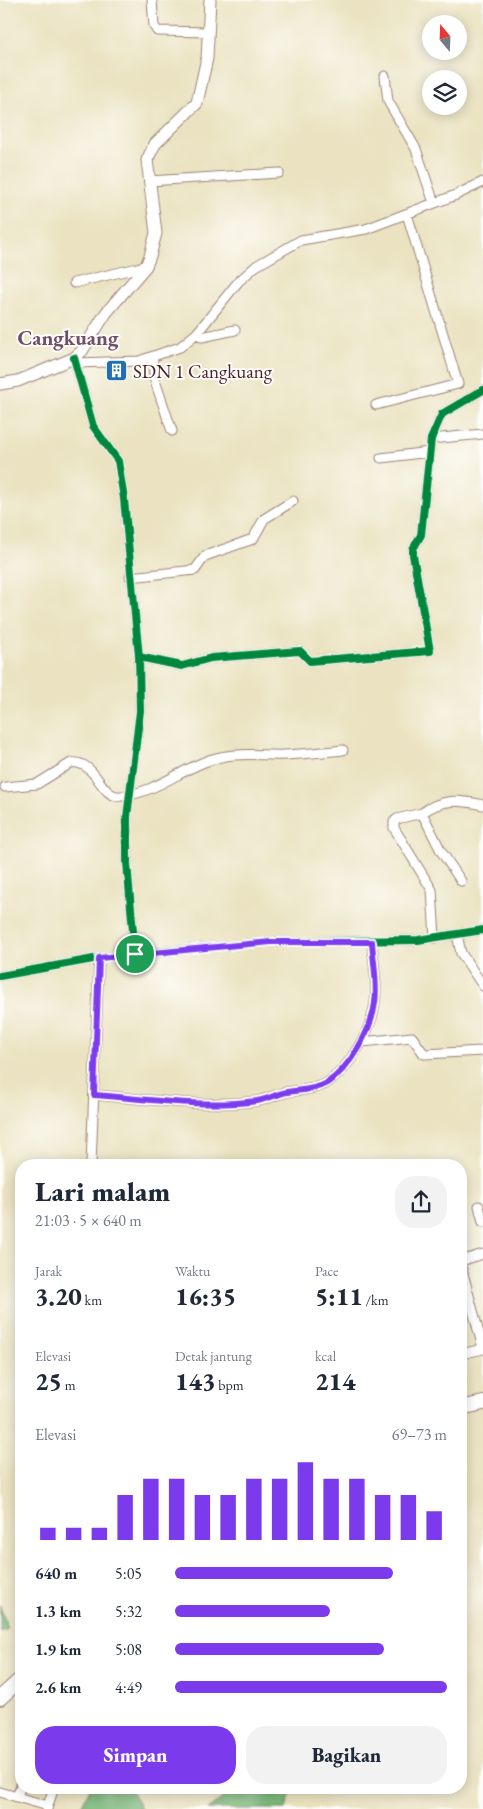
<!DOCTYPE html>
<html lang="id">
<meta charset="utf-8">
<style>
:root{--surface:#fff;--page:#f2f2f3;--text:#1f2937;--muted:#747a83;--accent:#7c3aed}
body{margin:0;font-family:"EB Garamond",serif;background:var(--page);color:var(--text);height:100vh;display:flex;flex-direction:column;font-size:19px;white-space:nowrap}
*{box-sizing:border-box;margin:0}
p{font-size:16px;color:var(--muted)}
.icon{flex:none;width:28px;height:28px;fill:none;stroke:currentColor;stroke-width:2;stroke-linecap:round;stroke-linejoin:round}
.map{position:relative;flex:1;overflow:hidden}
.drawer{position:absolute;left:15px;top:1159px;width:452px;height:635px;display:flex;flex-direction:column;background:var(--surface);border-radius:20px;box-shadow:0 2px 12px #0003}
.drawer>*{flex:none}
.needle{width:32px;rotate:341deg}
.controls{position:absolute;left:422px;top:15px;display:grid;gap:10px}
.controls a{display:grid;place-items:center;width:45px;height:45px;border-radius:50%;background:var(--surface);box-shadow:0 2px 12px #0003;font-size:25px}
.pin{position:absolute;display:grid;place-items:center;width:42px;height:42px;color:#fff;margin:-21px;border:2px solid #fff;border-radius:50%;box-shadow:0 1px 5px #0007}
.round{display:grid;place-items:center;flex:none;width:52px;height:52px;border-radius:20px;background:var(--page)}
.headline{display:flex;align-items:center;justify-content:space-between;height:85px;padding:0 20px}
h1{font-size:28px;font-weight:800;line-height:38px}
.metrics{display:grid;grid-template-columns:repeat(3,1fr);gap:8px;height:85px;padding:5px 20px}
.metrics div{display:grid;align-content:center}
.metrics b{font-size:25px;font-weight:800}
.metrics small{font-size:14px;font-weight:400}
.metrics p{font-size:14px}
.chart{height:140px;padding:10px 20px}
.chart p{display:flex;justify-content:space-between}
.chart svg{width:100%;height:90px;margin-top:5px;stroke:var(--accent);stroke-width:6}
.primary-button{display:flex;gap:10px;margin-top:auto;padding:10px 20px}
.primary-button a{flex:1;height:58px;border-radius:20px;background:var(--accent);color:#fff;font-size:20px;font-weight:800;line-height:58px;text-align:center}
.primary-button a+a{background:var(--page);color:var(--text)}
ul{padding:0 20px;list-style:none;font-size:16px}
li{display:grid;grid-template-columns:80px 60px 1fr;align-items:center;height:38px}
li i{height:12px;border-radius:6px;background:var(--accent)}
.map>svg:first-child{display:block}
.forest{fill:#76b474;stroke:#606a50}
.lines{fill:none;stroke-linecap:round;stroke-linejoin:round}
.minor-casing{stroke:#9a8076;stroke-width:11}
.tertiary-casing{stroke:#9a8076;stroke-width:13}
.primary-casing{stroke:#9a8076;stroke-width:16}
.minor{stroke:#fff;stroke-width:9}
.tertiary{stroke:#fff;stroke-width:11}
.primary{stroke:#fff;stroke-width:14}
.cycleway-casing{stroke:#fdfcf7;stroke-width:11}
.cycleway{stroke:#00873e;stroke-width:8}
.route-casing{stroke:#fff;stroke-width:10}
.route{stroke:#7c3aed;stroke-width:6}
.labels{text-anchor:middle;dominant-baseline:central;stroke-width:4;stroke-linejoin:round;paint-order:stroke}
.poi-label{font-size:19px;fill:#4a1f2b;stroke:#fdfcf7;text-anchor:start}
.quarter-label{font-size:21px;font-weight:bold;fill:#704d69;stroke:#fdfcf7}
</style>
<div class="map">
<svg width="483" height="1809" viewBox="0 0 483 1809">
<rect width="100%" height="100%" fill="#fdfcf7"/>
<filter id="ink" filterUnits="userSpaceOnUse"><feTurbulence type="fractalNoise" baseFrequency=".02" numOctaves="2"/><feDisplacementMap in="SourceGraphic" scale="10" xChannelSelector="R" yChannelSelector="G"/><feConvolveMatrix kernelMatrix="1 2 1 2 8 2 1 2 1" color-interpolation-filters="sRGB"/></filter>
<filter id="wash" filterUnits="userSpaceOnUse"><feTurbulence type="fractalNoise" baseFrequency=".0096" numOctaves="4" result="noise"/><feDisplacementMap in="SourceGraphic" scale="20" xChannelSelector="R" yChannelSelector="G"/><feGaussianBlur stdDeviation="1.12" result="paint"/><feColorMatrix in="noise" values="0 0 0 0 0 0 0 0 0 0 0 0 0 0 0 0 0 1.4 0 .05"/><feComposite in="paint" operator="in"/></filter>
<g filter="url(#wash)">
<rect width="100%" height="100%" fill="#eae2c0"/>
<path class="forest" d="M0,1606L8,1629L0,1632Z
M90,1788H130L141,1809H80Z
M237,1788H292L286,1809H208Z"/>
</g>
<g filter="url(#ink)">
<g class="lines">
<defs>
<path id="minor" d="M152,0L154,26L157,31L208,32
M385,76L388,101L416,149L434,203
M149,181L279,173
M74,283L146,266
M197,333L202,337L235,330
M152,357L155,381L172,431
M74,358L93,426L118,461L124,499L139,657L140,711L127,817V863L135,954
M76,363L139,361L180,347L197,333L238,282L256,266L301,240L366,229L456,195L483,182
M376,405L458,384L407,214
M431,439L483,434
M381,458L429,452
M130,577L195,570L205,556L253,539L264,519L293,501
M139,657L182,666L211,658L300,651L310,661L430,651L413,555V549L421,535L431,439L442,414L483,390
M5,787L37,784L71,763C97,760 100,799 121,796C158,793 186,764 221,757C242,752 264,756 285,755C304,754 324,752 343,750
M422,813C442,798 460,800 483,805
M457,935L461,953L483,986
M435,938L432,890L394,828V822L397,819L422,813L441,851L461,881
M0,976L99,958L135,954L271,942L418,940L483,930
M362,1042L412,1037L424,1054L483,1051
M94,1095C148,1099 203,1108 257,1101C268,1099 277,1094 287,1092C300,1090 315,1090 327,1083C350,1068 372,1029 375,1003C378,984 373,961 372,942
M91,1165L99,958
M479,1206L483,1222
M461,1261L483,1254
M461,1266L483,1348
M461,1354L483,1349
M0,1792L48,1806
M17,1797L21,1785
M47,1809L53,1790"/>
<path id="tertiary" d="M0,384L18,381L74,358L82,351L106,313L146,266L150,256L156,233L147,160L155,144L197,103L207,58L210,0"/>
<path id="primary" d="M461,1408L483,1403
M0,1698L21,1679"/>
</defs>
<use href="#minor" class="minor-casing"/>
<use href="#tertiary" class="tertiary-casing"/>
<use href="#primary" class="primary-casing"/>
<use href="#minor" class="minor"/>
<use href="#tertiary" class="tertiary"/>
<use href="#primary" class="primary"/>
<defs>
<path id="cycleway" d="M74,358L93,426L118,461L124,499L139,657L140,711L127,817V863L135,954
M139,657L182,666L211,658L300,651L310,661L430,651L413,555V549L421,535L431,439L442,414L483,390
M0,976L99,958L135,954L271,942L418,940L483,930"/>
</defs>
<use href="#cycleway" class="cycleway-casing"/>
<use href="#cycleway" class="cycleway"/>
</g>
</g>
<g class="lines" filter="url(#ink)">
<defs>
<path id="route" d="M271,942H372C373,961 378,984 375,1003C372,1029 350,1068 327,1083C315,1090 300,1090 287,1092C277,1094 268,1099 257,1101C203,1108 148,1099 94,1095L99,958Z"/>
</defs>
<use href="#route" class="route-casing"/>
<use href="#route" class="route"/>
</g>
<defs>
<symbol id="building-square" viewBox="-11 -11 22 22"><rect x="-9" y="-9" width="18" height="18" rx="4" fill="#1f6fb2" stroke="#fdfcf7"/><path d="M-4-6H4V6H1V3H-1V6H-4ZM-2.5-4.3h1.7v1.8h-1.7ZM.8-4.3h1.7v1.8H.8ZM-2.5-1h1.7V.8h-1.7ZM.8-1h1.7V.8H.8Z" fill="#fff"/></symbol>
</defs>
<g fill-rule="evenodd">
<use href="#building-square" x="104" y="358" width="25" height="25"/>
</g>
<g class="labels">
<g class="poi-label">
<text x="133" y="371">SDN 1 Cangkuang</text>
</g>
<g class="quarter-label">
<text x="68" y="337">Cangkuang</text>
</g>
</g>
</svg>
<div class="controls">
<a><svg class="needle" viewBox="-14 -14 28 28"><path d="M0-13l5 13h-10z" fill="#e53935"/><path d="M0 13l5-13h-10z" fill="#747a83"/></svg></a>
<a><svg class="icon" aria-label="layers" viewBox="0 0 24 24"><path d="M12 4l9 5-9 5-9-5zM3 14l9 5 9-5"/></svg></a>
</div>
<div class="pin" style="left:135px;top:954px;background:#1e9e55"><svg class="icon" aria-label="arrive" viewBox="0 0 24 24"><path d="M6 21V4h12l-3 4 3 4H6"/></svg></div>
<section class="drawer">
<div class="headline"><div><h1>Lari malam</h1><p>21:03 · 5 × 640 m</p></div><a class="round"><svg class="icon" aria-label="share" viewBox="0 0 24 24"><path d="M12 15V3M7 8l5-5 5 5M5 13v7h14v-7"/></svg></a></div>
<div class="metrics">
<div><p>Jarak</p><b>3.20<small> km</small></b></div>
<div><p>Waktu</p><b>16:35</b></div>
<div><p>Pace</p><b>5:11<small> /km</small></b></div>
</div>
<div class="metrics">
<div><p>Elevasi</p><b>25<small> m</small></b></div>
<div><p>Detak jantung</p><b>143<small> bpm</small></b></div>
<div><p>kcal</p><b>214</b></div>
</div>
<div class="chart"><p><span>Elevasi</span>69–73 m</p>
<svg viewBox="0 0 160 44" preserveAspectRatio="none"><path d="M5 44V38M15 44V38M25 44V38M35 44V22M45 44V14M55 44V14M65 44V22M75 44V22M85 44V14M95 44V14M105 44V6M115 44V14M125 44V14M135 44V22M145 44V22M155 44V30"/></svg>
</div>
<ul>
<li><b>640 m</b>5:05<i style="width:80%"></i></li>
<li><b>1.3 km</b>5:32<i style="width:57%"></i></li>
<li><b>1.9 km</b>5:08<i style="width:77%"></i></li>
<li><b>2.6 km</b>4:49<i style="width:100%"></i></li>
</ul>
<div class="primary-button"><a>Simpan</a><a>Bagikan</a></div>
</section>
</div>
